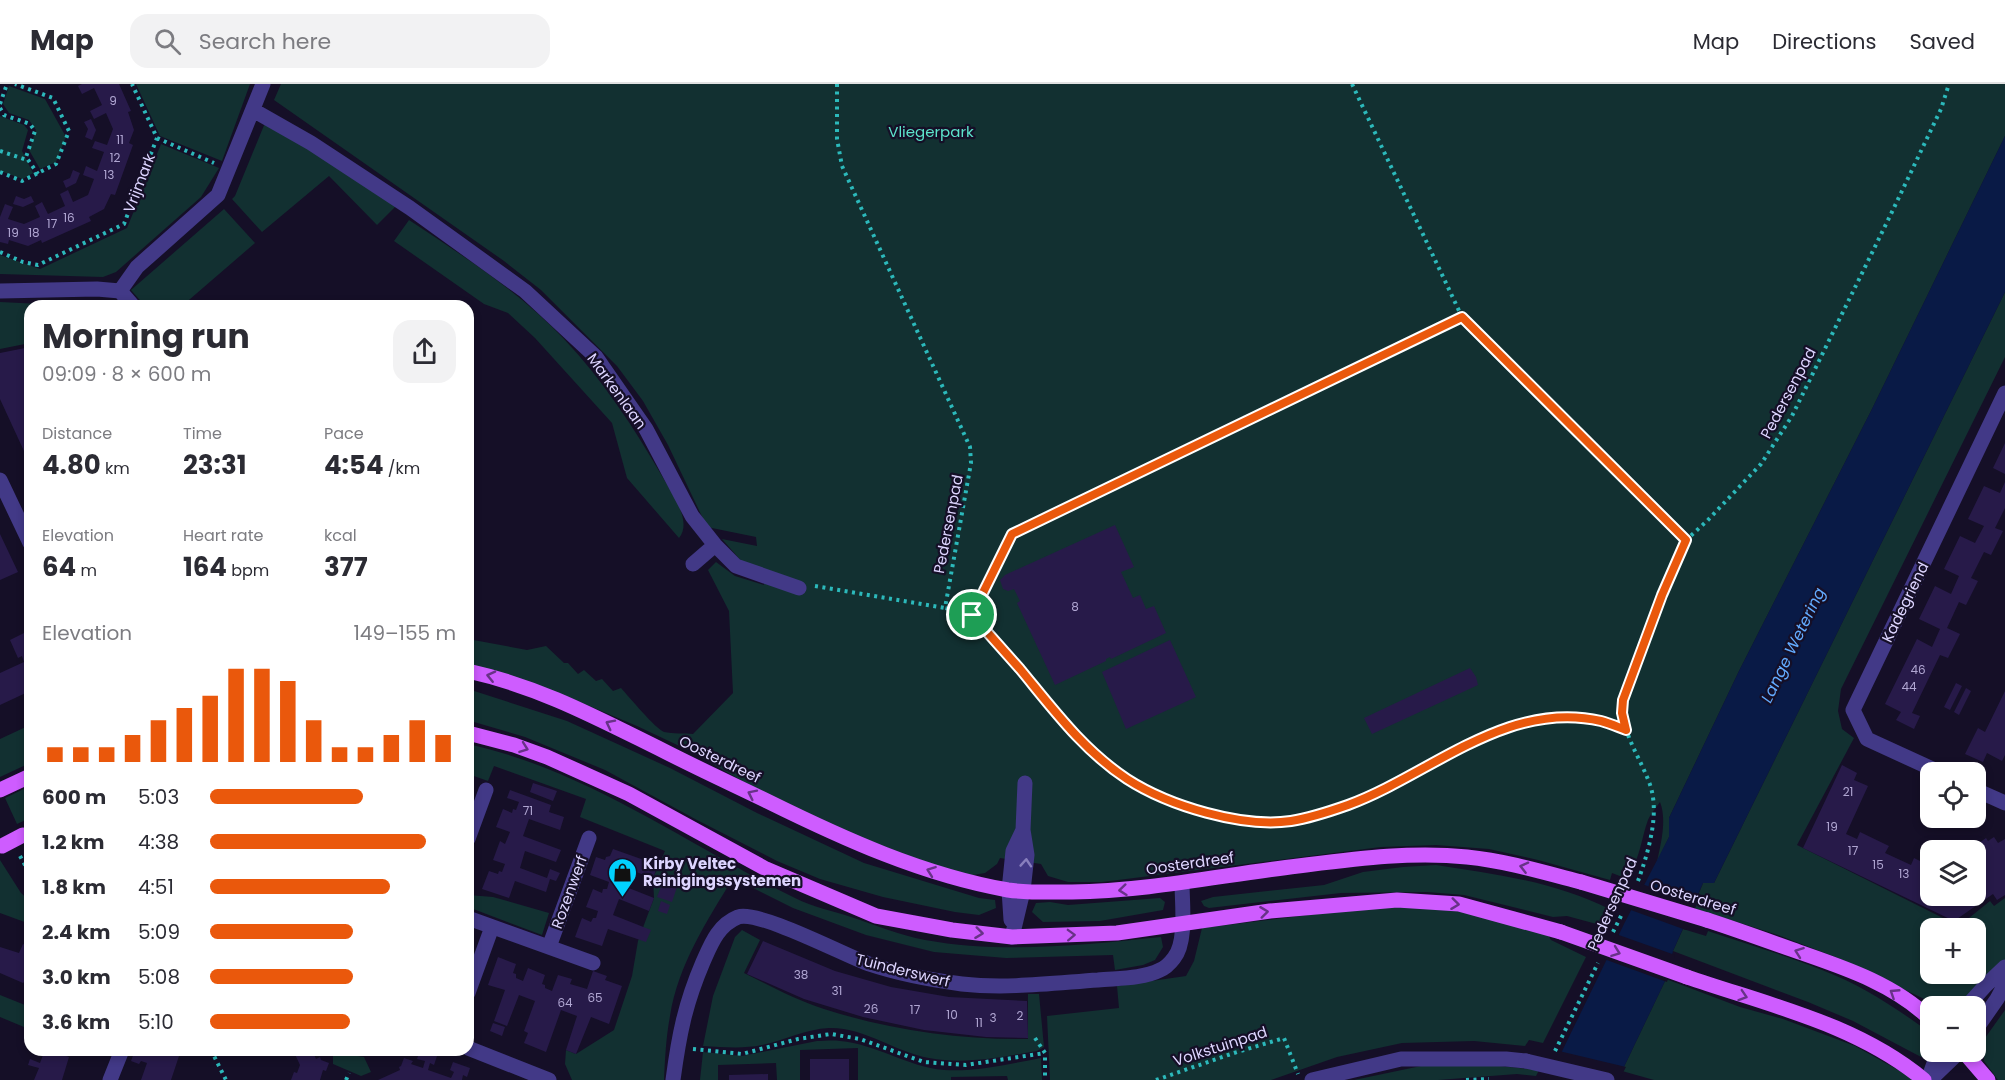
<!DOCTYPE html>
<meta charset="utf-8">
<style>
:root{--surface:#fff;--page:#f2f2f3;--text:#2b2b33;--muted:#7c7c81;--line:#e1e1e2;--accent:#ea580c}
body{margin:0;font-family:Poppins,sans-serif;background:var(--page);color:var(--text);height:100vh;display:flex;flex-direction:column;font-size:22px;white-space:nowrap}
*{box-sizing:border-box;margin:0}
p{font-size:20px;color:var(--muted)}
.icon{flex:none;width:33px;height:33px;fill:none;stroke:currentColor;stroke-width:2;stroke-linecap:round;stroke-linejoin:round}
.map{position:relative;flex:1;overflow:hidden}
.side{position:absolute;left:24px;top:216px;width:450px;height:756px;display:flex;flex-direction:column;background:var(--surface);border-radius:18px;box-shadow:0 3px 9px #0003}
.side>*{flex:none}
.buttons{position:absolute;left:1920px;top:678px;display:grid;gap:12px}
.buttons a{display:grid;place-items:center;width:66px;height:66px;border-radius:12px;background:var(--surface);box-shadow:0 3px 9px #0003;font-size:30px}
.pin{position:absolute;display:grid;place-items:center;width:51px;height:51px;color:#fff;margin:-26px;border:3px solid #fff;border-radius:50%;box-shadow:0 2px 6px #0007}
.round{display:grid;place-items:center;flex:none;width:63px;height:63px;border-radius:18px;background:var(--page)}
.head{display:flex;align-items:center;justify-content:space-between;height:102px;padding:0 18px}
h1{font-size:33px;font-weight:700;line-height:45px}
.figures{display:grid;grid-template-columns:repeat(3,1fr);gap:9px;height:102px;padding:6px 18px}
.figures div{display:grid;align-content:center}
.figures b{font-size:26px;font-weight:700}
.figures small{font-size:16px;font-weight:400}
.figures p{font-size:16px}
.chart{height:168px;padding:12px 18px}
.chart p{display:flex;justify-content:space-between}
.chart svg{width:100%;height:108px;margin-top:6px;stroke:var(--accent);stroke-width:6}
ul{padding:0 18px;list-style:none;font-size:20px}
li{display:grid;grid-template-columns:96px 72px 1fr;align-items:center;height:45px}
li i{height:15px;border-radius:8px;background:var(--accent)}
header{display:flex;align-items:center;gap:36px;box-sizing:border-box;height:84px;padding:0 30px;background:var(--surface);border-bottom:2px solid var(--line)}
header strong{font-size:28px}
nav{display:flex;gap:33px;margin-inline-start:auto;font-size:21px}
.search{width:420px;height:54px;background:var(--page);display:flex;align-items:center;gap:15px;box-sizing:border-box;padding:0 21px;border-radius:18px;color:var(--muted);font-size:22px}
.map>svg:first-child{display:block}
.green{fill:#123031;fill-rule:evenodd}
.water{fill:#091a46}
.pier{fill:#150f27}
.building{fill:#271a49}
.lines{fill:none;stroke-linecap:round;stroke-linejoin:round}
.path{stroke:#2cb9bb;stroke-width:4;stroke-dasharray:3 4.5;stroke-linecap:butt}
.minor{stroke:#423987;stroke-width:15}
.major{stroke:#ce5cff;stroke-width:15}
.minor-bridge{stroke:#423987;stroke-width:15}
.major-bridge{stroke:#ce5cff;stroke-width:15}
.oneway{stroke:#683288}
.oneway2{stroke:#887fbd}
.route-casing{stroke:#fff;stroke-width:12}
.route{stroke:#ea580c;stroke-width:8}
.labels{text-anchor:middle;dominant-baseline:central;stroke-width:4.5;stroke-linejoin:round;paint-order:stroke}
.number-label{font-size:12px;fill:#b0a6d2}
.park-label{font-size:15px;fill:#5de3cb;stroke:#150f27}
.street-label{font-size:15px;fill:#ddd5ff;stroke:#150f27}
.poi-label{font-size:15px;font-weight:bold;fill:#ddd5ff;stroke:#150f27;text-anchor:start}
.water-label{font-size:16px;font-style:italic;fill:#63abff;stroke:#150f27}
</style>
<header>
<strong>Map</strong>
<div class="search"><svg class="icon" aria-label="search" viewBox="0 0 24 24"><circle cx="10" cy="10" r="6"/><path d="M15 15l6 6"/></svg>Search here</div>
<nav><a>Map</a><a>Directions</a><a>Saved</a></nav>
</header>
<div class="map">
<svg width="2005" height="996" viewBox="0 0 2005 996">
<rect width="100%" height="100%" fill="#150f27"/>
<path class="green" d="M136,0H250L222,77L160,52Z
M281,0H2005V52L1872,325L1739,587L1669,734V753L1657,778C1661,759 1667,736 1660,718C1656,724 1649,731 1647,739C1641,756 1639,781 1625,794L1612,789L1610,796L1538,776L1489,765L1436,761L1381,763L1102,798H1068L1048,792L1041,780L1000,774L997,780L985,789L967,792L867,758L770,713L690,667L637,642L568,613L468,582V555L527,566L546,562L564,579H568L578,590L584,586L596,597L602,595L613,607L621,604C629,613 656,645 664,648C673,650 684,649 693,650L733,609L729,527L708,486L716,478L735,492L764,501L763,490L751,488L722,455L757,462L756,453L707,443L668,361L643,317L617,282L541,206L504,177L274,16Z
M9,2L45,15L66,53L56,78L40,85L29,66L36,46L29,36L9,29L3,20Z
M0,32L24,41L28,46L22,67L33,89L23,95L0,87Z
M267,34L397,121L377,141L329,92L262,148L232,115L235,112Z
M161,60L219,84L201,113L116,188L103,193L0,190V171L40,185L127,144Z
M224,125L255,159L182,222H145L131,206Z
M409,136C463,172 520,208 564,255C603,296 634,344 662,392C671,408 693,437 679,454L627,394L612,339L535,254L508,229L484,220L394,157Z
M2005,208V273L1841,605L1838,627L1842,645L1854,654L1797,761L1959,842L1990,817L1994,822L2005,814V877L1963,921L1939,922L1838,874L1778,851L1693,824L1703,799H1714ZM1930,844H1976V890H1930Z
M0,218L82,222H30V259L0,265Z
M468,605L567,637L670,684L757,729L864,779L979,814L995,816L996,824L979,831L955,828L883,813L820,795L777,777L697,736L605,686L525,653L474,638H468Z
M30,641V679L0,693V655Z
M468,660C587,686 688,761 795,814C813,823 833,827 851,833C875,841 900,851 925,856C1003,870 1083,861 1161,853L1163,863L1155,876L1143,881L1115,886L1113,871L1006,874L934,868L866,851L793,824L733,794C707,837 678,881 670,932C666,953 665,975 664,996H572L565,980L566,966L576,970L614,946L632,892L638,857L654,814L653,794L665,767L580,733L586,715L494,682L488,697L468,690Z
M30,702V734L17,740L5,714Z
M0,776L21,809L30,817V840L0,829Z
M1436,781C1495,790 1557,798 1611,826L1604,842L1567,832L1553,833L1464,811L1427,808L1341,809L1209,824L1204,822L1201,817L1213,813L1324,801L1363,788L1403,783Z
M468,811L493,813L549,829L542,851L468,823Z
M1160,814L1165,818L1163,826L1100,837L1043,838L1032,828L1036,819L1050,818L1068,821Z
M1398,820L1459,825L1548,851L1551,856L1586,873L1543,959L1529,956L1525,962L1474,957L1402,959L1337,973L1271,996H1050L1047,932L1119,924L1117,902L1186,892L1194,877L1202,844Z
M1683,845L1706,852L1708,847C1746,860 1785,871 1822,886C1859,900 1893,922 1925,945L1930,950L1931,968L1927,971L1921,973L1853,937L1808,918L1673,867Z
M742,846L760,856L744,889C770,902 796,916 824,925C890,946 959,956 1028,955V910H1039L1044,963L1037,967C1002,973 965,981 929,974C895,968 864,943 829,944C806,945 785,956 762,961C743,965 723,963 703,962L713,912L735,853Z
M1666,895L1740,923L1783,935L1855,962L1916,996H1654L1622,987Z
M0,911L30,923V928L24,943L0,933Z
M2005,926V996H1998L1984,977L1985,954Z
M817,957C824,957 833,956 840,957C876,960 908,983 944,986C976,988 1009,980 1041,974L1042,996H1008L1007,992L951,993V996H858V964L800,966V996H777L776,979L718,981V996H700L703,968L742,972Z
M337,966H349L351,971L364,973L371,988L361,992L333,980V968Z
M1421,982H1500L1539,986L1536,992L1517,990L1438,996H1354Z"/>
<path class="water" d="M2005,52V208L1714,799H1703L1673,867L1666,895L1622,987L1548,996L1625,838L1669,753V734L1739,587L1872,325Z"/>
<path class="pier" d="M1642,800L1697,820L1686,846L1628,825Z
M1616,850L1675,871L1667,898L1604,875Z
M1559,967L1626,983L1619,996H1545Z"/>
<path class="building" d="M82,0H119L131,27L128,28L134,46L129,59L133,61L115,111L111,110L104,125L89,133L91,137L42,159L41,156L28,162L9,156L8,160L0,158V133L5,120L13,123L8,135L24,140L40,133L35,122L42,118L48,130L65,122L60,110L68,106L73,118L88,111L94,95L83,91L86,82L97,87L104,68L92,64L95,57L107,61L113,45L106,29L94,35L90,27L102,21L94,4L82,10L78,2Z
M91,35L96,46L92,56L85,53L88,45L84,38Z
M73,86L80,89L76,99L66,104L63,97L70,94Z
M16,112L24,115L31,112L34,118L23,123L13,120Z
M30,263V380L0,315V269Z
M2005,359V390L1993,384Z
M2005,398V424L1995,444L2003,447L1991,471L1984,468L1971,494L1978,497L1966,521L1959,518L1947,544L1960,550L1948,574L1940,571L1912,629L1920,632L1914,645L1896,636L1901,628L1885,620L1917,555L1932,563L1940,545L1919,535L1935,502L1951,510L1959,492L1944,485L1960,452L1975,459L1984,442L1968,435L1984,402L2000,409Z
M1115,441L1134,483L1121,488L1133,514L1140,511L1146,525L1154,522L1166,549L1111,575L1110,573L1106,575V577L1055,601L1017,519L1020,517L1014,505L1008,507L1003,505L1000,496L1005,491Z
M0,450L18,488L0,496Z
M30,546V607L0,621V589L24,578L22,572L18,574L10,556Z
M1170,556L1196,613L1126,645L1102,588Z
M1470,584L1476,593L1478,601L1372,650L1364,634Z
M1956,599L1962,602L1950,626L1944,623Z
M1966,604L1971,607L1959,631L1954,628Z
M2005,607V671L2002,677L1987,669L1983,678L1965,670L1978,644L1985,648Z
M1842,681L1857,689L1854,696L1868,702L1846,750L1857,755L1860,748L1889,762L1885,769L1911,781L1914,774L1930,782V812H1976V766L1978,764L1976,761L1986,754L1988,757L1994,753L1998,759L2005,755V811L1997,816L1993,810L1954,837L1803,764Z
M533,699L557,707L553,717L530,708Z
M510,706L551,721L549,728L564,733L560,746L529,735L523,752L561,766L556,778L525,767L520,784L547,794L550,785L560,789L556,797L550,795L546,808L515,797L509,814L482,805L489,787L498,790L499,787L502,788L505,780L493,776L500,757L505,760L510,748L496,743L503,725L512,729L513,725L516,726L519,718L507,714Z
M613,765L658,781L653,794L622,783L616,799L654,814L649,827L619,815L613,831L651,846L646,858L608,845L602,862L575,853L582,834L591,838L593,834H596L598,827L586,823L593,805L602,809L603,805H607L609,798L590,791L596,773L605,776L606,773L610,772Z
M663,798L677,803L672,818L657,813Z
M661,817L670,821L667,830L658,827Z
M763,857L835,887L891,903L949,913L1027,917L1028,954L986,953L924,946L863,933L804,915L747,890Z
M23,860L29,862L25,872L30,873V900L24,898L23,899L0,889V863L19,869Z
M498,873L516,880L513,889L516,890V894L523,897L528,884L545,891L542,900L545,901V904L552,907L558,891L572,895L570,900L587,905L593,887L607,892L605,896L622,902L609,940L591,933L576,970L566,966L577,932L561,926L546,968L524,959L528,949L524,947L535,917L519,911L507,942L494,937L505,906L488,901Z
M493,939L505,943L502,952L490,947Z
M45,966H61L60,970L69,973L62,996H34L39,984L28,981L30,975L40,979Z
M135,966H144L150,969L152,966H181L171,996H141L147,979L141,977L139,980L131,977Z
M293,966H312L316,975L320,973L321,976L329,979L326,987L323,986L320,996H291L294,988L297,989L300,981Z
M420,966L437,972L434,981L430,979L428,986L451,994L454,988L450,986L453,978L470,984L467,993L463,991L462,996H378L400,986L399,983L401,982L404,974L413,977L411,980L423,984L425,977L417,975Z
M810,975H849V996H810Z
M768,990V996H729V991Z"/>
<g class="lines">
<path class="path" d="M837,0V55L842,82L970,363L971,379L945,524C953,526 964,527 971,531C979,535 986,547 992,554C1019,585 1044,618 1072,648C1119,699 1185,730 1255,737C1355,747 1441,657 1533,636C1565,628 1596,635 1626,646
M1352,0L1462,233L1686,456
M0,20L7,0
M0,24L4,31L30,40L35,47L26,73L38,90
M157,54L214,79
M0,67L27,76
M0,88L22,97L56,80L69,47L53,14L15,0
M0,168L23,178L38,181L124,140L157,54L132,0
M815,502L945,524
M972,531L1012,451L1462,233
M20,772L30,790
M1638,797C1648,769 1661,728 1649,698C1639,671 1620,647 1623,617L1662,511L1686,456L1707,437L1761,380L1792,332L1891,130L1941,25L1949,0
M1613,848L1623,828
M1035,954L1045,969V996
M693,965L742,970L798,955L831,950L860,955L924,978L966,981L1045,969
M211,966L226,996
M1555,967L1598,879
M346,996L349,989
M1156,996L1234,969L1284,954L1298,990
M1466,996L1489,995"/>
<path class="minor" d="M253,26L311,59L410,124L525,207L596,273L646,345L692,432L715,461L736,482L799,504
M0,207L97,205L120,207
M120,207L137,183L218,111L263,0
M120,207L133,222
M0,396L30,459
M693,480L715,461
M1939,688L1867,655L1853,626L2005,309
M1976,706L2005,719
M468,755L486,706
M468,834L593,879
M1011,836L1009,806L1013,767L1023,746
M1012,853L1023,807L1027,771L1023,746L1025,699
M549,863L589,754
M468,909L492,843
M1967,922L1986,901L2005,883
M1976,945L1997,915L2005,900
M468,964L549,996
M110,996L122,966
M673,996C679,951 685,920 703,878C711,860 718,841 738,833C759,826 844,871 869,880C899,890 931,896 962,900C1007,905 1054,899 1098,896C1118,894 1142,895 1160,886C1165,884 1171,878 1174,874C1187,858 1182,819 1182,799
M1312,996L1401,975H1506L1526,977
M1928,996L1938,968
M1930,996L1959,968"/>
<path class="major" d="M468,587C540,603 597,634 662,666C697,684 732,700 767,717C844,755 923,791 1008,806C1029,809 1050,808 1072,808C1148,807 1222,791 1298,782C1354,775 1411,767 1467,773C1506,777 1543,788 1581,798
M468,649L514,661L547,673L629,710L766,785L876,832L952,846L1012,853L1117,849L1270,827L1397,816L1459,820L1561,848
M0,706L30,692
M1707,836C1738,846 1768,857 1799,868C1845,884 1894,900 1930,935
M1687,893C1768,921 1857,940 1924,996
M1964,968L1988,996"/>
<path class="minor-bridge" d="M1526,977L1607,996"/>
<path class="major-bridge" d="M2,762L23,751
M1581,798L1707,836
M1561,848L1687,893"/>
</g>
<defs><path id="oneway-chevron" d="M-2-3.5L2.5 0L-2 3.5" fill="none" stroke-width="1.6" stroke-linecap="round" stroke-linejoin="round" transform="scale(1.5)"/></defs>
<g class="oneway">
<use href="#oneway-chevron" transform="translate(491 592) rotate(-167)"/>
<use href="#oneway-chevron" transform="translate(610 640) rotate(-153)"/>
<use href="#oneway-chevron" transform="translate(524 664) rotate(20)"/>
<use href="#oneway-chevron" transform="translate(752 710) rotate(-154)"/>
<use href="#oneway-chevron" transform="translate(1524 783) rotate(-166)"/>
<use href="#oneway-chevron" transform="translate(931 787) rotate(-160)"/>
<use href="#oneway-chevron" transform="translate(1123 806) rotate(174)"/>
<use href="#oneway-chevron" transform="translate(1455 820) rotate(7)"/>
<use href="#oneway-chevron" transform="translate(1264 828) rotate(-7)"/>
<use href="#oneway-chevron" transform="translate(979 849) rotate(7)"/>
<use href="#oneway-chevron" transform="translate(1071 851) rotate(-2)"/>
<use href="#oneway-chevron" transform="translate(1616 868) rotate(20)"/>
<use href="#oneway-chevron" transform="translate(1799 868) rotate(-160)"/>
<use href="#oneway-chevron" transform="translate(1894 909) rotate(-147)"/>
<use href="#oneway-chevron" transform="translate(1743 912) rotate(18)"/>
</g>
<use class="oneway2" href="#oneway-chevron" transform="translate(1026 779) rotate(-86)"/>
<g class="lines">
<defs>
<path id="route" d="M1462,233L1686,456L1662,511L1623,616L1622,629L1626,646C1618,643 1609,639 1601,637C1507,615 1430,691 1348,721C1331,727 1310,734 1291,737C1242,744 1169,722 1127,695C1083,666 1053,625 1020,585C1004,567 988,549 972,531L1012,450Z"/>
</defs>
<use href="#route" class="route-casing"/>
<use href="#route" class="route"/>
</g>
<defs>
<symbol id="shop-pin" viewBox="-11 -11 22 30"><path d="M0 17L-7.5 6A9.5 9.5 0 1 1 7.5 6Z" fill="#01d2ff" stroke="#150f27"/><path d="M-5-2.5h2.3a2.7 3.5 0 0 1 5.4 0H5L5.5 6h-11ZM-1.5-2.5h3a1.5 2.3 0 0 0-3 0Z" fill="#111"/></symbol>
</defs>
<g fill-rule="evenodd">
<use href="#shop-pin" x="606" y="772" width="33" height="45"/>
</g>
<g class="labels">
<g class="number-label">
<text x="113" y="16">9</text>
<text x="120" y="55">11</text>
<text x="115" y="73">12</text>
<text x="109" y="90">13</text>
<text x="69" y="133">16</text>
<text x="52" y="139">17</text>
<text x="13" y="148">19</text>
<text x="34" y="148">18</text>
<text x="1075" y="522">8</text>
<text x="1918" y="585">46</text>
<text x="1909" y="602">44</text>
<text x="1848" y="707">21</text>
<text x="528" y="726">71</text>
<text x="1832" y="742">19</text>
<text x="1853" y="766">17</text>
<text x="1878" y="780">15</text>
<text x="1904" y="789">13</text>
<text x="801" y="890">38</text>
<text x="837" y="906">31</text>
<text x="595" y="913">65</text>
<text x="565" y="918">64</text>
<text x="871" y="924">26</text>
<text x="915" y="925">17</text>
<text x="952" y="930">10</text>
<text x="1020" y="931">2</text>
<text x="993" y="933">3</text>
<text x="979" y="938">11</text>
</g>
<g class="park-label">
<text x="931" y="47">Vliegerpark</text>
</g>
<g class="street-label">
<text transform="translate(139 99) rotate(-69)">Vrijmark</text>
<text transform="translate(617 307) rotate(54)">Markenlaan</text>
<text transform="translate(1788 309) rotate(-62)">Pedersenpad</text>
<text transform="translate(948 440) rotate(-79)">Pedersenpad</text>
<text transform="translate(1905 518) rotate(-64)">Kadegriend</text>
<text transform="translate(720 675) rotate(26)">Oosterdreef</text>
<text transform="translate(1190 779) rotate(-8)">Oosterdreef</text>
<text transform="translate(569 808) rotate(-70)">Rozenwerf</text>
<text transform="translate(1693 813) rotate(17)">Oosterdreef</text>
<text transform="translate(1612 820) rotate(-66)">Pedersenpad</text>
<text transform="translate(903 886) rotate(14)">Tuinderswerf</text>
<text transform="translate(1220 962) rotate(-18)">Volkstuinpad</text>
</g>
<g class="poi-label">
<text x="643" y="779">Kirby Veltec<tspan x="643" dy="17">Reinigingssystemen</tspan></text>
</g>
<g class="water-label">
<text transform="translate(1793 561) rotate(-64)">Lange Wetering</text>
</g>
</g>
</svg>
<div class="buttons">
<a><svg class="icon" aria-label="locate" viewBox="0 0 24 24"><circle cx="12" cy="12" r="6"/><path d="M12 2v4M12 18v4M2 12h4M18 12h4"/></svg></a>
<a><svg class="icon" aria-label="layers" viewBox="0 0 24 24"><path d="M12 4l9 5-9 5-9-5zM3 14l9 5 9-5"/></svg></a>
<a>+</a>
<a>−</a>
</div>
<div class="pin" style="left:972px;top:531px;background:#1e9e55"><svg class="icon" aria-label="arrive" viewBox="0 0 24 24"><path d="M6 21V4h12l-3 4 3 4H6"/></svg></div>
<section class="side">
<div class="head"><div><h1>Morning run</h1><p>09:09 · 8 × 600 m</p></div><a class="round"><svg class="icon" aria-label="share" viewBox="0 0 24 24"><path d="M12 15V3M7 8l5-5 5 5M5 13v7h14v-7"/></svg></a></div>
<div class="figures">
<div><p>Distance</p><b>4.80<small> km</small></b></div>
<div><p>Time</p><b>23:31</b></div>
<div><p>Pace</p><b>4:54<small> /km</small></b></div>
</div>
<div class="figures">
<div><p>Elevation</p><b>64<small> m</small></b></div>
<div><p>Heart rate</p><b>164<small> bpm</small></b></div>
<div><p>kcal</p><b>377</b></div>
</div>
<div class="chart"><p><span>Elevation</span>149–155 m</p>
<svg viewBox="0 0 160 44" preserveAspectRatio="none"><path d="M5 44V38M15 44V38M25 44V38M35 44V33M45 44V27M55 44V22M65 44V17M75 44V6M85 44V6M95 44V11M105 44V27M115 44V38M125 44V38M135 44V33M145 44V27M155 44V33"/></svg>
</div>
<ul>
<li><b>600 m</b>5:03<i style="width:62%"></i></li>
<li><b>1.2 km</b>4:38<i style="width:88%"></i></li>
<li><b>1.8 km</b>4:51<i style="width:73%"></i></li>
<li><b>2.4 km</b>5:09<i style="width:58%"></i></li>
<li><b>3.0 km</b>5:08<i style="width:58%"></i></li>
<li><b>3.6 km</b>5:10<i style="width:57%"></i></li>
</ul>
</section>
</div>
